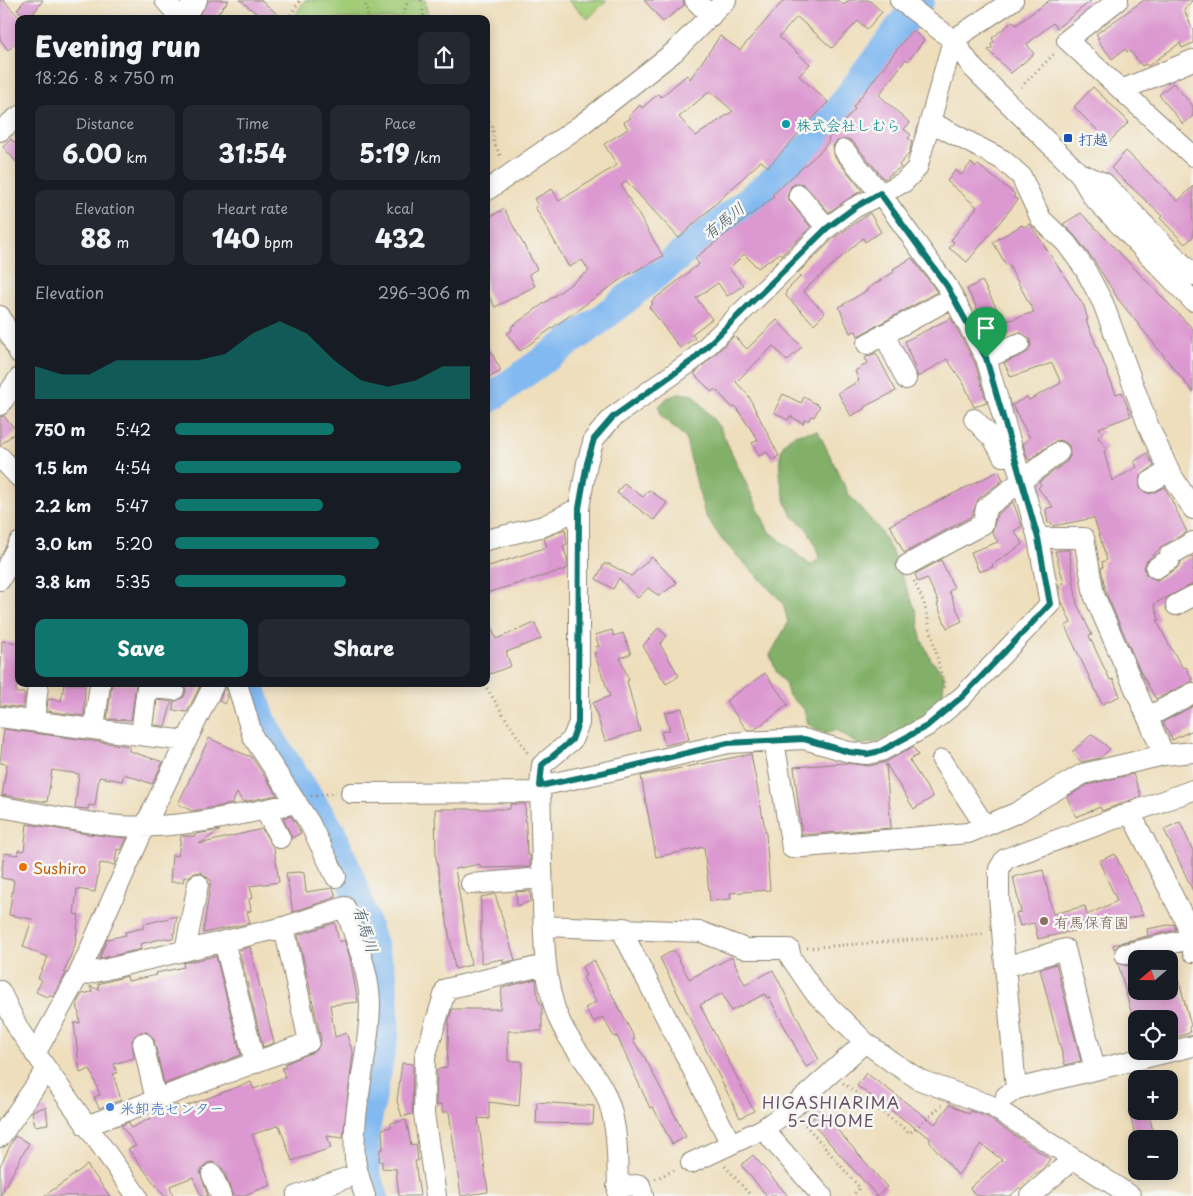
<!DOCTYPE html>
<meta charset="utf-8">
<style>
:root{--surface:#171b24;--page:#242831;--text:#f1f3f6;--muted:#9ea1a6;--accent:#0f766e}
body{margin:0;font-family:"Playpen Sans","Klee One",sans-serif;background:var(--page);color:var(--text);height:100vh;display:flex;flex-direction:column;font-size:19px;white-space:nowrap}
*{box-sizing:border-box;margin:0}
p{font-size:16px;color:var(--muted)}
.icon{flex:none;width:28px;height:28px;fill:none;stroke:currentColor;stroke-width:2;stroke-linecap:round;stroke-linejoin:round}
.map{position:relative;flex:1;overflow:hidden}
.details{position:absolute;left:15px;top:15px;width:475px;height:672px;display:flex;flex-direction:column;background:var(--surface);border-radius:10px;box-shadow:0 2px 12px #0003}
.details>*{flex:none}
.needle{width:32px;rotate:250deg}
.buttons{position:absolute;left:1128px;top:950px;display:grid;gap:10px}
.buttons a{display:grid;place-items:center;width:50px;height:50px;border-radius:10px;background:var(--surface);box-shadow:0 2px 12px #0003;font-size:25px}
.pin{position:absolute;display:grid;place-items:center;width:42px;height:42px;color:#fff;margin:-51px -21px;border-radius:50% 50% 50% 0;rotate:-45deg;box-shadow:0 0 5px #0007}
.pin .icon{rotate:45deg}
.round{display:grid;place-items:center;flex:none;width:52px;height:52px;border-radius:10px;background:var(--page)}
.head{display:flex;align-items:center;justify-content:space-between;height:85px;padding:0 20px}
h1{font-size:28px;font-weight:800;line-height:38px}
.stats{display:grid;grid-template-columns:repeat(3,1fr);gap:8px;height:85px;padding:5px 20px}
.stats div{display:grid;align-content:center;border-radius:10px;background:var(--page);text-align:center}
.stats b{font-size:25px;font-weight:800}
.stats small{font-size:14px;font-weight:400}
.stats p{font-size:14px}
.chart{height:140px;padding:10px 20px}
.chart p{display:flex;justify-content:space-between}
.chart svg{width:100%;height:90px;margin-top:5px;fill:var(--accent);opacity:.7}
.action{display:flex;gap:10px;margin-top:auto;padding:10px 20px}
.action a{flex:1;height:58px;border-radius:10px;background:var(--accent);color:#fff;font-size:20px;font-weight:800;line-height:58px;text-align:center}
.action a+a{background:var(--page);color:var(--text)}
ul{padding:0 20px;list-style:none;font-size:16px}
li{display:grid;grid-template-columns:80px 60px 1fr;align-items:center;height:38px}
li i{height:12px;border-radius:6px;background:var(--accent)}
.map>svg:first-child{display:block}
.green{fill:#a3cd79;stroke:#677c52}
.forest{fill:#82b069;stroke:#566e4a}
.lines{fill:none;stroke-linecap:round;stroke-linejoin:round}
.river{stroke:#82b9f1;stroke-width:29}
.building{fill:#dc98d0;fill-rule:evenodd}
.minor-casing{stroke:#8c8474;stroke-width:22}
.path{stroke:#8c8474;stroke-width:3;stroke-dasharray:1 4;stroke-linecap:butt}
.minor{stroke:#fff;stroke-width:20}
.route-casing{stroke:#fff;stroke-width:10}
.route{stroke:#0f766e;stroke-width:6}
.culture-dot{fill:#0f9aa8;stroke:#f6f6f2;stroke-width:2}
.transit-dot{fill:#1a4fb4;stroke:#f6f6f2;stroke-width:2}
.food-dot{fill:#e8710a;stroke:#f6f6f2;stroke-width:2}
.education-dot{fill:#8d6e63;stroke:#f6f6f2;stroke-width:2}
.shop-dot{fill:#3f7fe0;stroke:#f6f6f2;stroke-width:2}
.labels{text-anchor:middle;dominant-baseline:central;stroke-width:5;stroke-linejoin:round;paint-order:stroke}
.culture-label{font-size:15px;fill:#0d838f;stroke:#f6f6f2;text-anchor:start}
.transit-label{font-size:15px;fill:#164399;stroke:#f6f6f2;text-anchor:start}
.food-label{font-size:15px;fill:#c56008;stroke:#f6f6f2;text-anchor:start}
.education-label{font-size:15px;fill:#785e54;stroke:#f6f6f2;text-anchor:start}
.shop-label{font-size:15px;fill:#366cbe;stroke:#f6f6f2;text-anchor:start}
.water-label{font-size:16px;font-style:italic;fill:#455666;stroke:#f6f6f2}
.neighbourhood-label{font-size:16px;letter-spacing:1px;fill:#695165;stroke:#f6f6f2}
</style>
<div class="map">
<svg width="1193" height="1196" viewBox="0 0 1193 1196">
<rect width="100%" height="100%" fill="#f6f6f2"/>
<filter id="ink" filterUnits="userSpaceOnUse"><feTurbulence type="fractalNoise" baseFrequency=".02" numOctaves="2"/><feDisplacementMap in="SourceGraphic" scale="10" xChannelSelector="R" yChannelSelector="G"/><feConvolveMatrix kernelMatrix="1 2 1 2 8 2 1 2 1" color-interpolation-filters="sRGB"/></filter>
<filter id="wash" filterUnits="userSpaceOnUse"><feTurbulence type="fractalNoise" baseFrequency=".0096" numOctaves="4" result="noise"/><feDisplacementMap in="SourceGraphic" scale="20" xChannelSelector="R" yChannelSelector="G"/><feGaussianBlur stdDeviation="1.12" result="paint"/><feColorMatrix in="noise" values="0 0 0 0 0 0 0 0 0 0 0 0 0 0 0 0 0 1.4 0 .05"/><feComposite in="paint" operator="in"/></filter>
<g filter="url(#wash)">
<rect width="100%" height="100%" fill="#eedebc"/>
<path class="green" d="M305,0H425L428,19H293Z
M568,0H607L588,19Z"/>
<path class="forest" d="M681,393L694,395L720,428L768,530L810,565L819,559C817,548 812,536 805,527C801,522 794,519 791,514C782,497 772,453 788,439C796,432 808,432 818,431L849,495L879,529L891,550L917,613L921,638L931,660L944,674L943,697L934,713L878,742L858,745L837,730L826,733L816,730L808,724L804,709L789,696L785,683L776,671L770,655L788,623L783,603L722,540L705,515L685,437L661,416L659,406L667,398Z"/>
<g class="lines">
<path class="river" d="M486,401L601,319L782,173L819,136L920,0
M250,684L262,721L276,747L332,833L355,890L383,978L385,1031L365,1133L366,1176L374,1196"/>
</g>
<g id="blocks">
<path class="building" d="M0,0H3L19,17V41L8,50L0,39Z
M25,0H43L29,19L17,10Z
M209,0H229L213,19H203L199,15Z
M240,0H261L283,19H251L256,13Z
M644,0H683L684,5L663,22Z
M784,0H837L844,5L849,0H869L882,12L867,29L858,21L832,48L797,17L779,37L810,64L799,76L828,102L768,167L761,161L679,238L626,181L621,185L663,256L624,277L520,351L507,334L512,330L511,327L589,271L582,260L569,267L535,207L538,205L534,199L552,189L559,201L617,165L604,144L628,129L624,122L631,118L629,116L640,105L642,108L658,94L661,97L687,75L690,79L720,36L740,50ZM710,91L733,111L696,136L679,117Z
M1050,0H1092L1057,28L1053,23L1027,44L1034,54L1011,73L988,50L992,48L991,44L994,42L992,38L1013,21L1016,25Z
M1144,0H1193L1184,9L1193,30V43L1182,48L1180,43L1148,66L1145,64L1142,66L1129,50L1127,52L1125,49L1112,59L1097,39L1099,38L1096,34Z
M912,30L924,40L908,61L906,59L879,95L910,123L904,129L911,135L908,138L912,141L909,154L899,165L901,167L884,179L853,142L848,139L837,141L833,146L835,157L862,190L829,212L803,184L797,183L791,186L787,197L790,202L811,227L782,255L780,253L758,268L744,254L729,269L744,285L727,296L718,283L696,298L712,319L692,334L695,338L680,348L649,307L653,304L651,302L699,264L695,258L774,197L772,195L821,151L829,141L828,139L855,109L853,107Z
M1173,83L1193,106V116L1183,124L1159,95Z
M1093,87L1129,122L1109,142L1074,107Z
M11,139L19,147V165L3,147Z
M1126,151L1178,201L1193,186V237L1185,244L1160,218L1162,216L1111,168Z
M971,163L976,167L978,165L1001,183L1015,194L1013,197L1018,200L967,262L949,248L954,242L951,240L977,207L947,181L956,170L961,175Z
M504,209L537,269L529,274L535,286L495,307L486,291V219Z
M870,213L881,232L865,242L863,238L803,291L825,313L814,324L786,296V291L801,276L798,273L835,237Z
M1081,213L1193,329V392L1118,299L1095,262L1075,236L1063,224Z
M1030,224L1084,306L1088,320H1086L1116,394L1122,392L1131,416L1099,428L1103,433L1098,437L1107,449L1104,452L1112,481L1137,467L1134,462L1147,453L1154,466L1140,476V488L1145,492L1150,494L1165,487L1187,532L1164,545L1146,562L1144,568L1146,575L1157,580L1176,569L1181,562L1193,556V584L1154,604L1159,620L1157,621L1169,645L1183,668L1186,667L1193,681L1156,699L1140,671L1106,593L1101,568L1103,567L1102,562L1107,560L1094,518L1053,526L1051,522L1048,523L1046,511L1047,508L1053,507L1038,488L1041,485L1039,482L1067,461L1070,456L1069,445L1063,441L1057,440L1029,460L1027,457L1023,444L1030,438L1012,405L1027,397L1029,400L1061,383L1052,363L1011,377L1004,363L1028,352L1031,345L1030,339L1020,332L994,342L967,289L982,281L1004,322L1034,312L1008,264L1006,265L993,242L1022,225L1024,227Z
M912,258L937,292L858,336L856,331L850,333L839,307L868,290L867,289L894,272L893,269Z
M951,318L975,363L987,403L974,407L964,384L947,359L918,377L905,341Z
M777,320L802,347L787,361L773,346L736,382L748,395L779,456L772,460L767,452L759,456L752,443L758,440L735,406L733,408L715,389L712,392L694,374L734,336L747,349Z
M486,342L501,371L486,379Z
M876,353L896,391L864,407V409L851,416L838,393L859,381L855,371L868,363L865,358Z
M783,394L801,403L804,397L820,406L814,417L811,416L808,421L805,419L803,423L790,416L788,420L774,412Z
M4,416L17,431L0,445V417Z
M999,471L1003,480L978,499L972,516L904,553L890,525Z
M624,483L643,497L649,490L667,503L654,520L617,493Z
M1013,502L1022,526L1014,531L1023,544L992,565L993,567L979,572L971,552L998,542L992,532L997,515Z
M565,529L567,544L563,546L567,558V569L486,593V567L547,547L544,538Z
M1064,550H1069L1077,604L1092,635L1089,636L1110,680L1113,679L1120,696L1102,704L1065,626L1071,623L1061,600L1059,585L1064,583L1055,551Z
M652,557L677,583L659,596L648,588L638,598L619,578L613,589L596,579L604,564H609L631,576Z
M941,560L954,588L949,591L962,621L947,628L937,604L939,603L927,578L918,582L915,574Z
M486,616H488L496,639L535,623L541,639L506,652L511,666L490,674L486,664Z
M658,628L667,636L660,644L679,676L666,684L643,646Z
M612,630L614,636L623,633L631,654L620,658L629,680L627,681L640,731L605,741L593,703L610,696L594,653L597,652L595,647L599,646L595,635Z
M2,641L19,643L16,693H25L23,708L0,705Z
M765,673L788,705L754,730H747L726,701Z
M64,684H85L84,716L47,711L48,699L61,701Z
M112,684H136L131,720L107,719Z
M184,684H201L187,712L173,710L174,702L184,697L186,691Z
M225,685L228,697L225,704L219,701Z
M157,700L172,702L165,726L154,725Z
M1193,706V730L1172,740L1163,722Z
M682,708L689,740L665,745L661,732L670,730L665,713Z
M4,729L129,746V751L163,762L152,784L124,774L122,781L99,777L95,806L89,805L88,809L75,808L79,774L52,770L47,802L2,795L7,764L0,763Z
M1092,734L1110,749L1100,758L1081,762L1072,752Z
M209,738L248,756L250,755L277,795L243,802L237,793L232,804L192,811L178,804Z
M913,747L918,755L909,760L933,797L914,809L886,764L891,828L802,835L794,767L845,763L869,766L886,762Z
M751,754L766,834L770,890L730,893L731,899L710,901L704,847L656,857L641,776Z
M1133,774L1141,796L1102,811L1100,807L1076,817L1067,797L1087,785Z
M510,804H525L527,855H530V867L480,868V864L455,869L471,965L455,969L436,857L435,809H510Z
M291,816L301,833L292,838L283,818Z
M1180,822L1193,851V891L1164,829Z
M27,824L88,834L127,838L121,850L117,849L115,865L100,863L95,892L77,889L74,914L79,915L75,945L64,972L66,973L53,997L49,995L47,997L36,992L42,980L38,978L48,957L23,947L32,919L9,915L14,880L1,878L4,853L18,855V850L24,851Z
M262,829L274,848L279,882L250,886L253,898L249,899L251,911L247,912L250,923L203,933L211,880L200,872L194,873L188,877H184L183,882H170L172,855L178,856L181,836H195L196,834L220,830L199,844Z
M1115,854L1143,915L1038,939L1034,923L1020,926L1016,913L1021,912L1013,877L1043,870L1053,914L1085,906L1087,915L1117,901L1099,861Z
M299,872L304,873L306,892L333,888L336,897L293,912L286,873Z
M530,891L531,901L517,906L516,892Z
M495,894L515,960L503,963V959L481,963V897Z
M177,916L173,939L165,938L140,944L141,949L99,959L107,939L126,935L125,932L144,928V924Z
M335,923L339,942L344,940L350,958L358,1002L330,1005L335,1037L346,1033L353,1053L343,1138L327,1136L331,1148L292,1161L279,1125L252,1135L271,1185L242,1196H233L223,1169L213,1162L207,1163L200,1172L208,1196H201L193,1177L170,1186L173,1196H164L128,1149L136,1146L121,1125L129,1122L131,1128L177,1105L178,1109L251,1082L254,1089L285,1077L282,1068L286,1067L285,1064L317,1050L321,1039L298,935Z
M1174,924L1176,930L1122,942L1114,949L1113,945L1148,936L1147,929Z
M250,947L274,1043L263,1047L239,950Z
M674,950L689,979L732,957L745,985L773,970L819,1060L806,1067L769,997L767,998L765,994L731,1011L722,993L700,1005L754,1111L740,1118L660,958Z
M1172,955L1191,1026L1189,1027L1190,1033L1173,1038L1169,1019H1133L1118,963L1127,966L1136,964V991H1169V959H1157Z
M216,956L241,1055L164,1084L154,1040L147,1032H140L132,1040L134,1058L114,1064L117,1073L113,1074L121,1100L99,1108L94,1097L100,1095L90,1069L80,1073L74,1023H80L77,1002L82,994L92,992L90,986L99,990L98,984L127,976L128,981L157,975L156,973L184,967L183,963Z
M594,960L635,1039L633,1040L645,1058L686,1137L672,1144L653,1107L650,1108L617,1036L614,1037L603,1017L594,1022L585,1008L596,1002L583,977L586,976L582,967Z
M1056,964L1081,1061L1065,1065L1040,969Z
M536,979L538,999L542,1006V1031H508V1061H522L519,1106L489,1102V1119L478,1118L488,1192L461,1196L449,1112H442V1104L436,1106L437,1070L447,1067L449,1020L452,1009H500L502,988Z
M402,1063L413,1064L412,1114L402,1117L397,1101Z
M866,1073L935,1124L950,1104L969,1114L971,1111L987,1117L1050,1159L1042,1170L1038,1173L1037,1172L1010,1196H976L970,1188L1002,1160L981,1144L958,1175L929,1141L931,1139L857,1086Z
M537,1102L594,1106L593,1124L536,1123Z
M46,1107L48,1124L35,1126L32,1111Z
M821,1111L887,1187L877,1196L810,1121Z
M1129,1111H1148L1155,1139H1136Z
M406,1120L411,1145L416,1144L418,1161H415L420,1196H399L396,1169L382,1168V1161H379L380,1149H383L382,1129L391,1127V1123Z
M15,1136L29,1143L0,1196V1166Z
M753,1155L788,1196H767L741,1165Z
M87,1165L110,1196H44L67,1180Z"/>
</g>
</g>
<g filter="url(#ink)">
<use href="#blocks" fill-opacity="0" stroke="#8c8474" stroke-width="1"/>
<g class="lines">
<defs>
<path id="minor" d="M165,0L181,19L197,0
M695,0L711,16
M900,0L953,40L973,68L1079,173L1093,197L1193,301
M1118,0L1067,40L1193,156
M1122,90L1193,60
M931,122L1003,160L1021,176L1041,219L1066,243L1085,269L1103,303L1148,425L1169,471L1193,509
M0,131L19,116
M844,150L880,193L947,286L986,358L1038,538H1084L1094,595L1164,755L1193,752
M1079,173L1104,183L1193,275
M486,191L581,125L674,52L726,0
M799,195L827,228
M0,316L19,353
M884,334L906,379
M867,344L953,297
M986,358L1019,344
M0,405L19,378
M974,419L994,440L1003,456L1014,454
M0,457L19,477
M1150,482L1169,471
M486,540L544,526L579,508
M907,565L983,524L986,508L1059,452
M1156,568L1170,559V555L1193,542
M0,580L19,543
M1176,605L1193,596
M237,684L253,737L309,822L336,877
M0,717L186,741
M1148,717L1193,693
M34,721L38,685
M94,729L100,684
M141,735L147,687L174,690
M774,741L792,848L968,833L1016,813L1083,774L1164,755
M942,760L985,826
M540,786L629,767L728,743L804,739L849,752L867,754L881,751L927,726L963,696L1050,604L1038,538
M351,793L540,792
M0,807C40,813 80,823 120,826C180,830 239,814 297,803
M265,810L280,838
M1130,812L1186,922L1193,952
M471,884L542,878
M544,926L701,932L746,949H789L791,958L815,993L865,1042L892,1062L920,1080L992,1106L1131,1196
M624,928L625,937L731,1144
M224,941L255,1063
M185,951L198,884
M1125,954L1190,939
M1005,967L1065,949L1095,1070
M78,976L284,927L345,907C355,938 369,970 370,1003C370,1055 351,1108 355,1159C357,1172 361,1184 365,1196
M0,991L19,1030L137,1196
M143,1043L156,1100
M35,1054L78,976L145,826L214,684
M1016,1089L999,897V869L1005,859L1193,790
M1006,1096L1016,1089L1193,1046
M86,1126L309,1042L284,927
M763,1129L822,1196
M0,1137L46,1071
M691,1163L763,1129L791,1109L865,1042
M212,1174L221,1196
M617,1186L640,1185L643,1196
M297,1196L357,1174
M436,1196L424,1114L425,1057L446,989L545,965
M618,1196C617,1160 620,1116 600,1084C584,1057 561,1034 553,1002C544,970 544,937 543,904C542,864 541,825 540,786L542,765L572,740L579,723V508L587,463L594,439L613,417L693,360L827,228L854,208L904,182L917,168L953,40L1013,0
M1030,1196L1073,1159"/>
</defs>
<use href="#minor" class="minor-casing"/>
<path class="path" d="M365,0L368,19
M421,0L424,19
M288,19L300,0
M402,19L408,0
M1021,87L1056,52
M486,118L493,128L494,143L502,159
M914,581L924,603L945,690
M484,684L529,755
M311,796L336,793
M807,948L985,934
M843,1083L910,1133L942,1105
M802,1121L860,1188L852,1196
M725,1166L751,1196
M655,1179L677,1169"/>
<use href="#minor" class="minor"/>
</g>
</g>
<g class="lines" filter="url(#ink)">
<defs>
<path id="route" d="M880,193L947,286L986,358L1038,538L1050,604L963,696L927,726L881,751L867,754L849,752L804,739L728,743L629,767L540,786L542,765L572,740L578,723L579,508L587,463L594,439L613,417L693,360L827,228L854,208Z"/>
</defs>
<use href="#route" class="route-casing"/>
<use href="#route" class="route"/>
</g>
<circle class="culture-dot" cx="786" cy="124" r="5"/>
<rect class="transit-dot" x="1063" y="133" width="10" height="10" rx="2.5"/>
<circle class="food-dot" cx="23" cy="867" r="5"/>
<circle class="education-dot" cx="1044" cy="921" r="5"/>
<circle class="shop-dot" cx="110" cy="1107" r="5"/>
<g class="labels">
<g class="culture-label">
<text x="796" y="124">株式会社しむら</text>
</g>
<g class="transit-label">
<text x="1078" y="138">打越</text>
</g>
<g class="food-label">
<text x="33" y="867">Sushiro</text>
</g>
<g class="education-label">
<text x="1054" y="921">有馬保育園</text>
</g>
<g class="shop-label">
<text x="120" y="1107">米卸売センター</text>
</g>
<g class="water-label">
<text transform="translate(723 220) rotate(-39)">有馬川</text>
<text transform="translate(367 929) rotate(73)">有馬川</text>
</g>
<g class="neighbourhood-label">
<text x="831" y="1102">HIGASHIARIMA<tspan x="831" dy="18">5-CHOME</tspan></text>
</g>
</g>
</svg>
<div class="buttons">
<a><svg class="needle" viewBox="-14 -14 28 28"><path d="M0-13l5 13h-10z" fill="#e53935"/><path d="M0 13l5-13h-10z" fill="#9ea1a6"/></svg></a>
<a><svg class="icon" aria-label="locate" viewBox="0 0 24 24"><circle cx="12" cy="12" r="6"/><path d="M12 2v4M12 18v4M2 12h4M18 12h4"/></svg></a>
<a>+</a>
<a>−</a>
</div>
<div class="pin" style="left:986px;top:358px;background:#1e9e55"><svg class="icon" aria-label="arrive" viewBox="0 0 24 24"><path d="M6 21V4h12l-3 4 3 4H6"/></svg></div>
<section class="details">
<div class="head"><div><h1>Evening run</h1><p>18:26 · 8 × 750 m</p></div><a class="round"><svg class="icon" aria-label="share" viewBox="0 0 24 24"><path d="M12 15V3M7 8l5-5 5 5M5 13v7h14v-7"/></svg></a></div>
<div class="stats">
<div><p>Distance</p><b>6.00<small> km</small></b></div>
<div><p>Time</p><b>31:54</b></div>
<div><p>Pace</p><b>5:19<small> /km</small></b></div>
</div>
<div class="stats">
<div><p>Elevation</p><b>88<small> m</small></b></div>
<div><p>Heart rate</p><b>140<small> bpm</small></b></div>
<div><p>kcal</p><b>432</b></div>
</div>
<div class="chart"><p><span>Elevation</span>296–306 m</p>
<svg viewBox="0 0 160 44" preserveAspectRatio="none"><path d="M0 44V28L10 32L20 32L30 25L40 25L50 25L60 25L70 22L80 12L90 6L100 12L110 25L120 35L130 38L140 35L150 28L160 28V44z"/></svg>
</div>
<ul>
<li><b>750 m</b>5:42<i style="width:54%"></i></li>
<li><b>1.5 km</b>4:54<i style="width:97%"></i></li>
<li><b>2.2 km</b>5:47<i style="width:50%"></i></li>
<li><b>3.0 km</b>5:20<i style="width:69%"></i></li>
<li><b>3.8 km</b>5:35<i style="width:58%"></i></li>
</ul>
<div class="action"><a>Save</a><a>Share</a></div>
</section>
</div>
